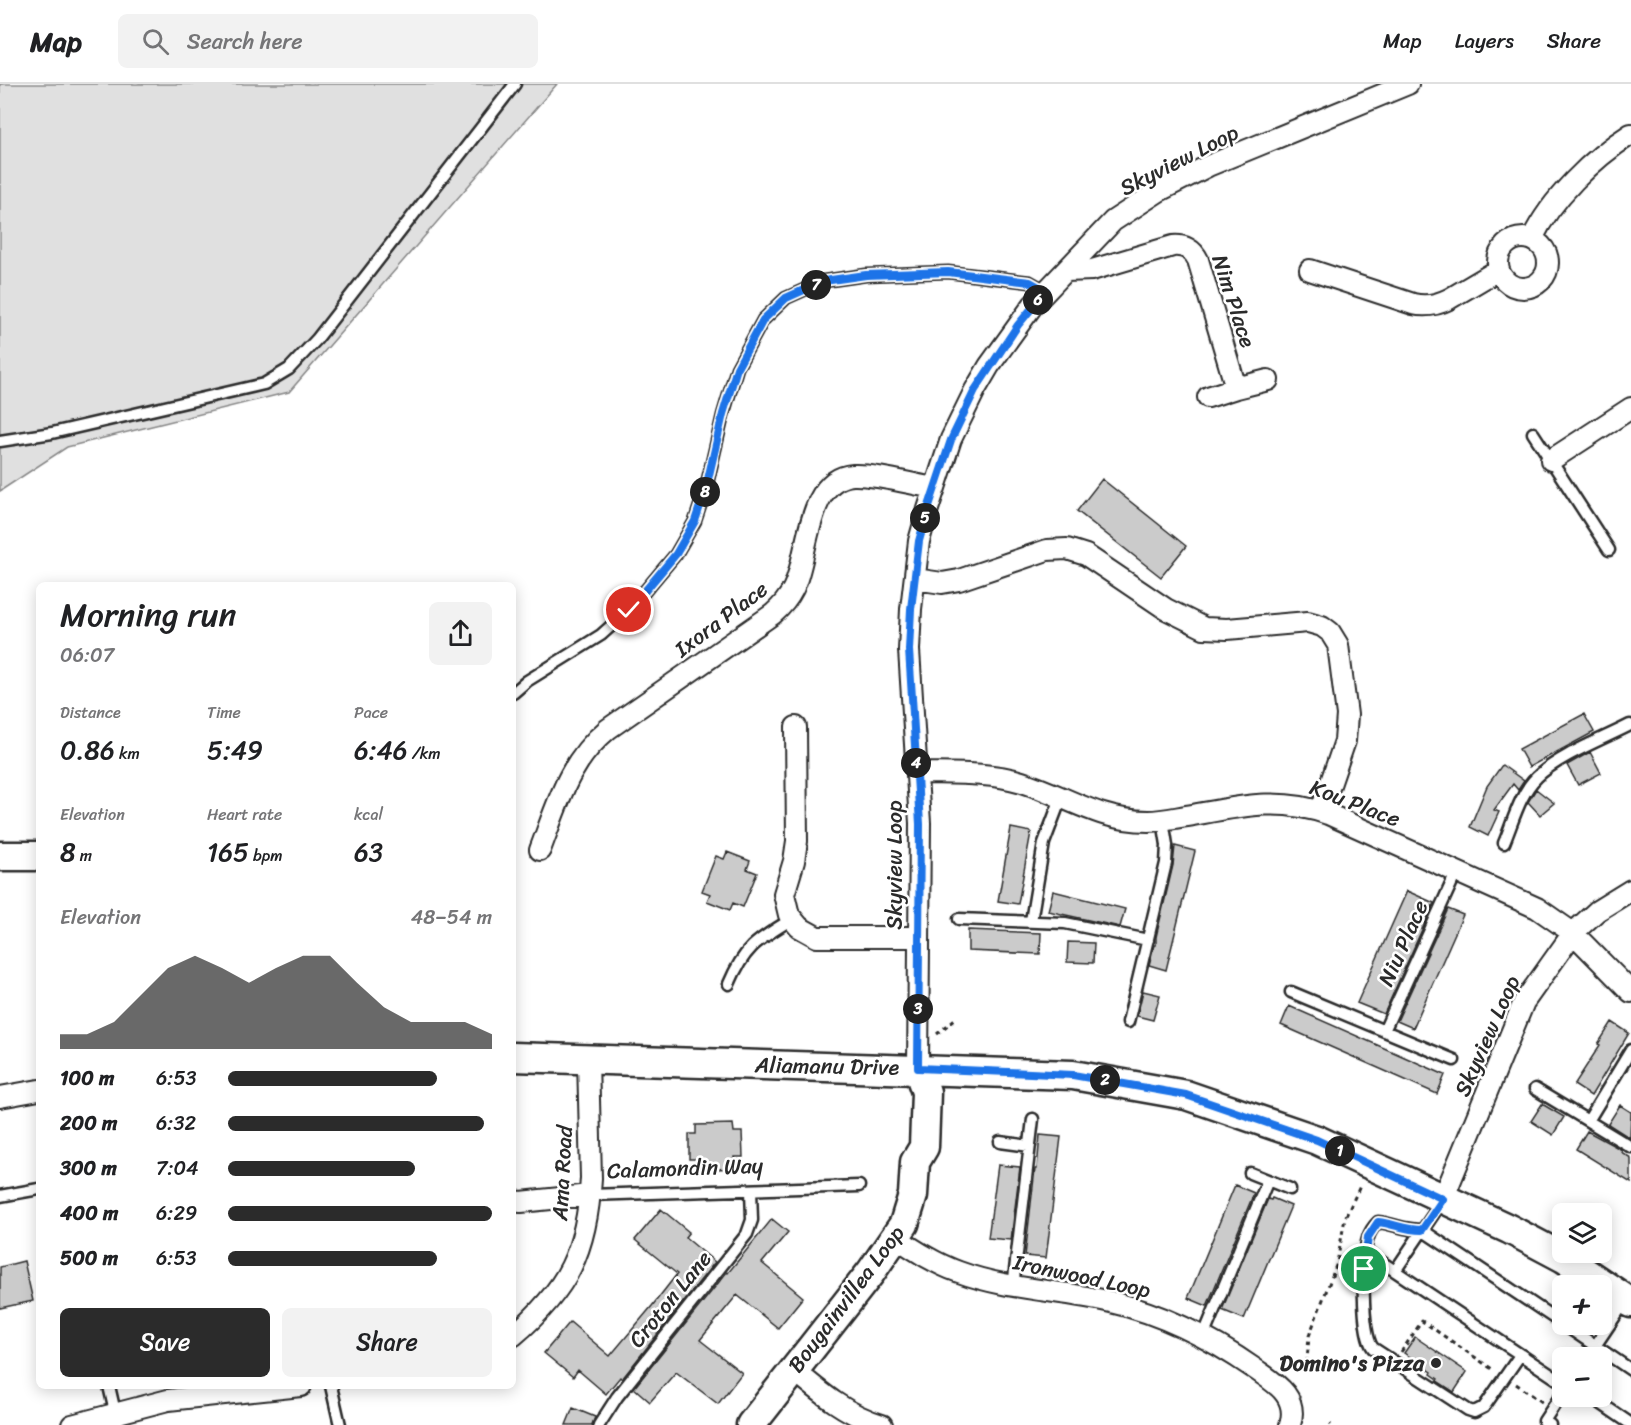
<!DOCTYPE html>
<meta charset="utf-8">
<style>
:root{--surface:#fff;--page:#f2f2f2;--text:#202124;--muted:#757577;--line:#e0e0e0;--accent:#2b2b2b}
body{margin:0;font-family:Sriracha,sans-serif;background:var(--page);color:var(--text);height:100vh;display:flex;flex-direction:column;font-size:22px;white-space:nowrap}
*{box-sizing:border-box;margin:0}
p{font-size:20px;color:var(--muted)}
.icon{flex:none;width:33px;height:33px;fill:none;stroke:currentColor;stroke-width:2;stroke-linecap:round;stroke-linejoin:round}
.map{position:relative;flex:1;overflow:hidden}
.side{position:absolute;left:36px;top:498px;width:480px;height:807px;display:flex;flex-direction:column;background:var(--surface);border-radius:9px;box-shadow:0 3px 15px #0003}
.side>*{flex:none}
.fabs{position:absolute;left:1552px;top:1119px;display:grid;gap:12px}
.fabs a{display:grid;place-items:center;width:60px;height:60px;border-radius:9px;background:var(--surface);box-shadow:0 3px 15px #0003;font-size:30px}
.pin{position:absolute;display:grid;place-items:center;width:51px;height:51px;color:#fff;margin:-26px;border:3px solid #fff;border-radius:50%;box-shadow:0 2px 6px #0007}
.km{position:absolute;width:30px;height:30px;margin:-15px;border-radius:50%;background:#222;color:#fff;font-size:16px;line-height:30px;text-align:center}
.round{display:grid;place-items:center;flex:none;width:63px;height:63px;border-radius:9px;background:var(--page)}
.head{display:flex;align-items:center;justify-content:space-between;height:102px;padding:0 24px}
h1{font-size:33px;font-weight:600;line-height:45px}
.figures{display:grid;grid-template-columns:repeat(3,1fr);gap:9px;height:102px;padding:6px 24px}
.figures div{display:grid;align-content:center}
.figures b{font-size:26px;font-weight:600}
.figures small{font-size:16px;font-weight:400}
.figures p{font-size:16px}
.chart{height:168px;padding:12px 24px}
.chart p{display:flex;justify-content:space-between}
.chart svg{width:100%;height:108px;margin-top:6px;fill:var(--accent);opacity:.7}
.button{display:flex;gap:12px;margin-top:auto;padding:12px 24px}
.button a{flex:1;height:69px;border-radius:9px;background:var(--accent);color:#fff;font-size:24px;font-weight:600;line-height:69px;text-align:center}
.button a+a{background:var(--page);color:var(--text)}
ul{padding:0 24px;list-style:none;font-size:20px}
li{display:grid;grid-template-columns:96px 72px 1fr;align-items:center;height:45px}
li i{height:15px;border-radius:8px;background:var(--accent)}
header{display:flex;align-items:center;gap:36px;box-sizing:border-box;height:84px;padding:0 30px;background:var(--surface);border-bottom:2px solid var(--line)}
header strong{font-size:28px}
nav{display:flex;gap:33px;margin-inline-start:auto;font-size:21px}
.search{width:420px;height:54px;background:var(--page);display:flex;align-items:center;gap:15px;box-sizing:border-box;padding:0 21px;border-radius:9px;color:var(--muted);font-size:22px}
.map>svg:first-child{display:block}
.green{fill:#e0e0e0;stroke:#868686;stroke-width:1.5}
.building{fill:#cbcbcb;stroke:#2b2b2b;stroke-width:1.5}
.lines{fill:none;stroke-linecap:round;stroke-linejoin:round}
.lane-casing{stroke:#2b2b2b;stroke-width:15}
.street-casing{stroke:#2b2b2b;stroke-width:24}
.secondary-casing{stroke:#2b2b2b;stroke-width:33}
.path{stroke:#2b2b2b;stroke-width:3;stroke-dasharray:4.5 4.5;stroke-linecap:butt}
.lane{stroke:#fff;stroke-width:10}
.street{stroke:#fff;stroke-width:20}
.secondary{stroke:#fff;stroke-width:28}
.route-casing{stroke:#fff;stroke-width:12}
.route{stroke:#1a73e8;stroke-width:8}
.poi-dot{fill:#2b2b2b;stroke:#fff;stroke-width:2}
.labels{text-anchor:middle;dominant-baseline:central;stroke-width:5;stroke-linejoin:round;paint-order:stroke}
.street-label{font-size:22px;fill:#2b2b2b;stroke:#fff}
.poi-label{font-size:22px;font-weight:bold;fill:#2b2b2b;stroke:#fff;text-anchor:end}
</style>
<header>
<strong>Map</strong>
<div class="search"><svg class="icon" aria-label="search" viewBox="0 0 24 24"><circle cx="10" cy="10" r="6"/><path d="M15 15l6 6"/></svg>Search here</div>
<nav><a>Map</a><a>Layers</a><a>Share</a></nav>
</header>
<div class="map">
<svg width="1631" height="1341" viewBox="0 0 1631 1341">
<rect width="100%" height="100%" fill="#fff"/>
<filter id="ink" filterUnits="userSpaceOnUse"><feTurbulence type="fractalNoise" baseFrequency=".0167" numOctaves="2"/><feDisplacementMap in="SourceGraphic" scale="12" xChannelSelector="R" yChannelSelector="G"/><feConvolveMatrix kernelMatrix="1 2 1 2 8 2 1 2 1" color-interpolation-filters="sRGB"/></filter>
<g filter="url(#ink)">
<path class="green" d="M0,0H557L289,308L67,363L0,407Z"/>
<path class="building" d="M1102,395L1186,462L1161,493L1077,427Z
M1584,630L1594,648L1529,683L1519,665Z
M1590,668L1601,689L1578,701L1567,681Z
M1502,681L1524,697L1518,706L1513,700L1494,726L1499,728L1488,752L1470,743L1487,702Z
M1536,705L1554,719L1540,731L1528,718Z
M1011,744L1031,748L1018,820L998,817Z
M1175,762L1195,767L1166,886L1149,881L1154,861H1156V853L1173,781Z
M727,768L750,777L747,785L757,789L743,823L733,819L730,826L707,817L710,810L702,807L716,772L724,775Z
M1053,807L1125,825L1120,843L1048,827Z
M1407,807L1434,819L1384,930L1357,919Z
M1448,825L1463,831L1413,944L1397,937Z
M968,846L1041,849L1040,870L968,867Z
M1068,858L1094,859L1093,879L1067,878Z
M1143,907L1160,911L1153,936L1137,932Z
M1289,922L1445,991L1437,1010L1281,941Z
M1612,938L1629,949L1591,1012L1574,1001L1600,961L1598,960Z
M1542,1020L1564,1033L1553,1051L1531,1037Z
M1620,1021L1631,1028L1630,1054L1608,1040Z
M733,1040L734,1048H742L743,1073H734L735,1084L697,1086V1075H689V1050H696V1041Z
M1587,1047L1622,1066L1621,1068L1631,1074V1099L1576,1065Z
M1040,1051L1061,1053L1046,1174L1025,1172L1035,1085H1037Z
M998,1081L1020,1083L1011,1156L988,1154Z
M1235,1101L1254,1109L1207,1222L1188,1214Z
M1272,1114L1291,1122L1244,1235L1222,1226L1268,1115L1271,1116Z
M661,1125L689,1148L685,1153L715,1178L622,1295L620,1293L606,1310L578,1286L573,1293L544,1269L570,1238L610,1272L652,1222L677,1190L635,1156Z
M772,1135L788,1148L762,1179L803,1213L778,1244L737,1211L700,1256L742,1289L718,1320L676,1288L650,1318L634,1304L727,1188L728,1189Z
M24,1177L33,1217L0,1224V1183Z
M1415,1253L1467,1288L1454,1308L1437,1297L1438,1295L1431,1290L1432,1288L1404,1269Z
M573,1324L595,1333L592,1341H566Z"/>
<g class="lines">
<defs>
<path id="lane" d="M1533,349L1609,466
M0,357L52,349L264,300L289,285L317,255L515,0
M513,609L527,597L601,551L629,526L676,470L695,437L706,404L723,331L737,284L763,236L786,214L824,197L866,191L948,188L1030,198L1046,207
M1504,759C1513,738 1520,709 1537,693C1558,672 1603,655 1630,641
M959,835L1065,839L1148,856
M1031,837L1044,759L1061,714
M729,900C745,862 758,856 792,835
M1291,908L1454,976
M1128,938L1166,779L1167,761L1163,736
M1384,947L1457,787
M1535,1005L1631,1063
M1588,1037L1631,966
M1000,1058L1030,1062
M1250,1089L1290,1105
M590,1111L859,1102
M0,1112L39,1105
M1365,1167L1557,1295L1563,1297
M1395,1187L1443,1116
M1013,1203L1033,1035
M1563,1240L1631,1286
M1203,1253L1268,1096
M1520,1271L1484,1323L1474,1328L1468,1326L1373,1264C1361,1250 1362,1172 1368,1154C1370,1147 1373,1143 1378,1138C1395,1140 1404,1146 1422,1146L1563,1240
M1587,1274L1626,1216
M109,1302L118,1341
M331,1302L340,1341
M1590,1312L1631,1340
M599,1341L617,1313L747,1150L752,1136L751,1106
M1550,1341L1544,1337L1563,1308"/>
<path id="street" d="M1498 179a25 25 0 1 1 50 0a25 25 0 1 1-50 0Z
M1532,155C1551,115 1593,74 1631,50
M1310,186L1413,220C1426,223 1437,221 1449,215L1498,186
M1066,187L1092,186L1173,162C1184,161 1193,165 1198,176L1236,304L1208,313
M1236,304L1268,296
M1551,376L1631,324
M915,495L942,499L959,496L1047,466L1067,465L1086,471L1166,525L1204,544L1227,545L1308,538L1322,542L1330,548L1338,561L1347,631L1345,657L1321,727
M796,643L797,757L794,777L784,810L789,831L799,843L817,853H919
M917,689C952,690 988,688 1022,698C1066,712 1099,737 1148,737C1163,737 1178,733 1193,731C1242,722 1280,713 1328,730L1537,824L1573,849L1631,908
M540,766C558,719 568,678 608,645L773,530C781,523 788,515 793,505C809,473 806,394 853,391C876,390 911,400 935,404
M918,985L920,739L909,566L911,525L919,457L928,425L951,355L975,306L989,282L1033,221L1113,137L1159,107L1208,82L1408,0
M0,1013L39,1006
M1443,1115L1524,918L1573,849L1597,827L1631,806
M513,1117L521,1118L590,1111
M895,1153C916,1167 936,1180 959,1188C1008,1206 1061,1206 1111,1218C1163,1230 1212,1255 1255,1285C1275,1299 1299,1312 1290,1341
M513,1252C568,1205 587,1167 591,1094L588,976
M794,1286C821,1309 847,1331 882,1341
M72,1341L168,1316L301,1302"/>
<path id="secondary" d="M0,772H39
M513,973L1073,991L1186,1011L1317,1056L1509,1145L1564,1174L1631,1219
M751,1341L871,1188L904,1140L913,1111L915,1078L924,1063L926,1008L918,985"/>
</defs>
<use href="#lane" class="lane-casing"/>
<use href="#street" class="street-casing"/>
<use href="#secondary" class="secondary-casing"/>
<path class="path" d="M937,950L956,934
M1401,1268L1422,1237L1495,1287
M1306,1288L1309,1252L1337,1179L1345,1134L1361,1100
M1516,1300L1542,1318
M1330,1340L1331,1341"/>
<use href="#lane" class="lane"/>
<use href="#street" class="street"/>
<use href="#secondary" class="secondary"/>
</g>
</g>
<g class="lines" filter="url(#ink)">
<defs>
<path id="route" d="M629,526L676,470L695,437L706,404L723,330L737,284L763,236L786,214L824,197L866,191L948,188L1030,198L1046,207L1018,241L975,306L951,356L928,425L919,457L911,525L909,566L920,740L918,984L1073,991L1186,1011L1317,1056L1443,1115L1422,1146C1404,1146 1395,1140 1378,1138L1368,1153L1364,1185"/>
</defs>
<use href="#route" class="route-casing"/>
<use href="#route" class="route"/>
</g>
<circle class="poi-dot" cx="1436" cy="1279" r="6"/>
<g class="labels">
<g class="street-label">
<text transform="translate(1179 76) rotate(-27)">Skyview Loop</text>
<text transform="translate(1234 217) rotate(72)">Nim Place</text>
<text transform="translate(721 535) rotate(-37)">Ixora Place</text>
<text transform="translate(1355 719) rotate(21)">Kou Place</text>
<text transform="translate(894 781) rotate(-90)">Skyview Loop</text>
<text transform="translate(1403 859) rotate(-66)">Niu Place</text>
<text transform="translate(1487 952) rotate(-66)">Skyview Loop</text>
<text transform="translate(827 982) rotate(1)">Aliamanu Drive</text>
<text transform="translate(685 1084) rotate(-2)">Calamondin Way</text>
<text transform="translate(562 1089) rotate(-87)">Ama Road</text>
<text transform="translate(1082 1192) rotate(12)">Ironwood Loop</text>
<text transform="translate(670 1215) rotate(-51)">Croton Lane</text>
<text transform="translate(846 1215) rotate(-53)">Bougainvillea Loop</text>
</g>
<g class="poi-label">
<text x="1424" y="1279">Domino's Pizza</text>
</g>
</g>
</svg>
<div class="fabs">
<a><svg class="icon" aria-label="layers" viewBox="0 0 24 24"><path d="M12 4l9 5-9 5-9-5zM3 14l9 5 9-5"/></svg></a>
<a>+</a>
<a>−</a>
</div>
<div class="pin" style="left:1364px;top:1185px;background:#1e9e55"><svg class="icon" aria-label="arrive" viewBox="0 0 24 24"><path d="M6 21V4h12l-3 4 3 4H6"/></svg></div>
<div class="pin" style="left:629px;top:526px;background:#d93025"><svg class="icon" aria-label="check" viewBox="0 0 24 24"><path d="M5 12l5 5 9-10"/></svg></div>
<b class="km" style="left:1340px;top:1067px">1</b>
<b class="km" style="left:1105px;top:996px">2</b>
<b class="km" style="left:918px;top:925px">3</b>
<b class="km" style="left:916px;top:679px">4</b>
<b class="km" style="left:925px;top:434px">5</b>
<b class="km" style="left:1038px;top:216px">6</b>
<b class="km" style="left:816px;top:201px">7</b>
<b class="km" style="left:705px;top:408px">8</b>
<section class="side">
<div class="head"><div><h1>Morning run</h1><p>06:07</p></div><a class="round"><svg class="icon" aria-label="share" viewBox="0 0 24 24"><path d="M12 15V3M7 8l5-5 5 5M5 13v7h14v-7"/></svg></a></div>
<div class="figures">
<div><p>Distance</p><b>0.86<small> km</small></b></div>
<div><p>Time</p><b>5:49</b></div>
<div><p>Pace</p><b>6:46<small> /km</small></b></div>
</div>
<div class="figures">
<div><p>Elevation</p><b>8<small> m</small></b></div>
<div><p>Heart rate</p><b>165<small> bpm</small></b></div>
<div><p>kcal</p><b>63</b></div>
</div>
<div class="chart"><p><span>Elevation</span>48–54 m</p>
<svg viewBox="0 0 160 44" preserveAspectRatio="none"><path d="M0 44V38L10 38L20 33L30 22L40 11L50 6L60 11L70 17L80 11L90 6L100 6L110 17L120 27L130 33L140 33L150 33L160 38V44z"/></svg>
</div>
<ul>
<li><b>100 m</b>6:53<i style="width:79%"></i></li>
<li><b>200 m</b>6:32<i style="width:97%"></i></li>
<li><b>300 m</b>7:04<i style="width:71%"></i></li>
<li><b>400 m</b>6:29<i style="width:100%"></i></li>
<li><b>500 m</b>6:53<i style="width:79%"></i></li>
</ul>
<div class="button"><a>Save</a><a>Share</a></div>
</section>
</div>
